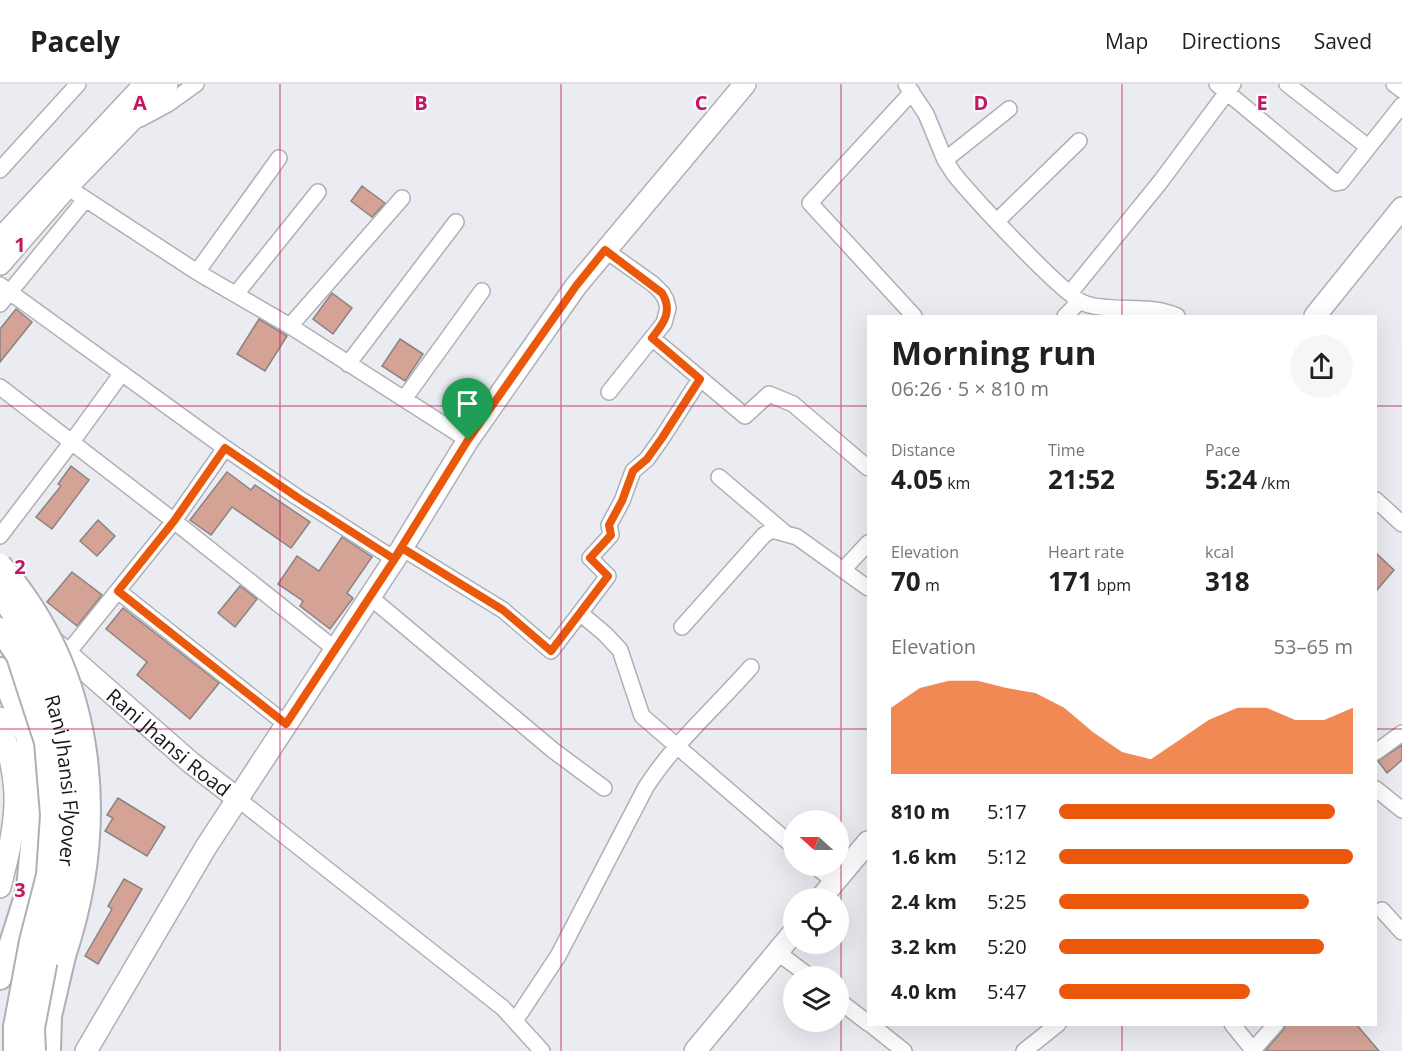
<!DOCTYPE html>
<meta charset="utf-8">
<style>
:root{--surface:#fff;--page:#f6f6f6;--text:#202124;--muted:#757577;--line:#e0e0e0;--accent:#ea580c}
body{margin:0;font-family:"Open Sans",sans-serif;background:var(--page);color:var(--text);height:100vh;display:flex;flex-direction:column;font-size:22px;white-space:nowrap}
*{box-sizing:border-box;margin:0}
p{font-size:20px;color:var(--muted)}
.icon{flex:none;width:33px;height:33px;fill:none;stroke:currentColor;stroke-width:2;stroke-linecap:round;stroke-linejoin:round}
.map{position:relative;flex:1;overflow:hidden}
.sheet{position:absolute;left:867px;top:231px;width:510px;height:711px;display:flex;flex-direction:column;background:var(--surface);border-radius:0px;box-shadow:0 6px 24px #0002}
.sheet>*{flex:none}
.needle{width:39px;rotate:291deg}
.tools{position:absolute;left:783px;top:726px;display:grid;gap:12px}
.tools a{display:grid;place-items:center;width:66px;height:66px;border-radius:50%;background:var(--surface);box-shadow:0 6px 24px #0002;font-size:30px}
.pin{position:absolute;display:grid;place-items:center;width:51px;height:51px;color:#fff;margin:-62px -26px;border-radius:50% 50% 50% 0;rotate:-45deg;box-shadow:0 0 6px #0007}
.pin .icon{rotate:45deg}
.round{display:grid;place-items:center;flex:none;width:63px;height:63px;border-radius:32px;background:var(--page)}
.overview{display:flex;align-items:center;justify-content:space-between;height:102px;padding:0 24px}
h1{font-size:33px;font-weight:700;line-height:45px}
.stats{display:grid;grid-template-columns:repeat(3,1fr);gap:9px;height:102px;padding:6px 24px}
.stats div{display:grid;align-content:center}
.stats b{font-size:26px;font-weight:700}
.stats small{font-size:16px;font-weight:400}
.stats p{font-size:16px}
.chart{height:168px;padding:12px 24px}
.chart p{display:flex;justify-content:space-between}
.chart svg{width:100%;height:108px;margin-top:6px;fill:var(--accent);opacity:.7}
ul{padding:0 24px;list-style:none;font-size:20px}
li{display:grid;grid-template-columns:96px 72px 1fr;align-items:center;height:45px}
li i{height:15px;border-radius:8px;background:var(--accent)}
header{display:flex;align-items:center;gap:36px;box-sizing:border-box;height:84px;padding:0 30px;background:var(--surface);border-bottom:2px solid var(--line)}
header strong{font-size:28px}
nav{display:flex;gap:33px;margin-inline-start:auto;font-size:21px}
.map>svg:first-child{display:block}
.building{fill:#d5a396;stroke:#8a8382;stroke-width:1.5}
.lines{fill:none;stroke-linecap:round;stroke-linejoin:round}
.street-casing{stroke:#aeb0b5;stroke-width:18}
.secondary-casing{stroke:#aeb0b5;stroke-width:24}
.primary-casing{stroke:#aeb0b5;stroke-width:26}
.street{stroke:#fff;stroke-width:15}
.secondary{stroke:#fff;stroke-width:21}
.primary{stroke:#fff;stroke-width:22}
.primary-bridge-casing{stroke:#aeb0b5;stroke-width:26;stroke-linecap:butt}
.primary-bridge{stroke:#fff;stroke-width:22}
.route-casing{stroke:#fff;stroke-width:12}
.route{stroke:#ea580c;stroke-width:8}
.grid{fill:none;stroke:#c2185b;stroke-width:1.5;stroke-opacity:0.55}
.labels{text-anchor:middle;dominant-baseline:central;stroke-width:4.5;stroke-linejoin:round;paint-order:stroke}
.street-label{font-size:20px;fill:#171719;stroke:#f8f9fe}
.grid-label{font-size:20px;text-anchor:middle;font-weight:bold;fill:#c2185b;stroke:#f8f9fe;stroke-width:4.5;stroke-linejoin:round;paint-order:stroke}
</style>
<header>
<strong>Pacely</strong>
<nav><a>Map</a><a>Directions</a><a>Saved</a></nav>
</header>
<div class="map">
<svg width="1402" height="967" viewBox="0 0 1402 967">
<rect width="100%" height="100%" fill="#ebecf2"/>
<path class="building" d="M362,102L385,119L372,133L351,117Z
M332,209L352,224L333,250L313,235Z
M16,225L32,238L0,278V245Z
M259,235L287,252L265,287L237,270Z
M400,255L423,270L405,297L382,282Z
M71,382L89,396L52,445L36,433L61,402L58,400Z
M227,388L251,406L255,401L310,438L291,464L232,423L211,451L190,436Z
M98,436L115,452L97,472L80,457Z
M342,453L372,473L347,509L353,514L330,545L300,522L303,517L278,500L297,472L319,487Z
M1376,469L1394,486L1376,507Z
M72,488L102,511L77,542L47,518Z
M240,502L257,515L235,543L218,529Z
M123,524L219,599L190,635L137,591L147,578L106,545Z
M1402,661V676L1387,689L1378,677Z
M118,714L165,743L147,772L105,747L113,734L107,731Z
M124,795L142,805L98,880L85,872L112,825L108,822Z
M1286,940H1356L1379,967H1265L1283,946Z"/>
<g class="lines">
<defs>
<path id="street" d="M906,0L926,30L945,76L954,90C973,113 1064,213 1086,220C1115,229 1149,219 1177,232
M1217,0L1336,99L1341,98L1402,21
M1287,0L1368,63
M1394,0L1402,6
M912,8L810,119L914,232
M140,35L168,20L196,0
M945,76L1009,25
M0,86L78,0
M67,103L197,188L290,242L468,356
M997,137L1079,57
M605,166L653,200L662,209L666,216L668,224L664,239L609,308
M197,188L279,74
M0,201L225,364L297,413L394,475
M1070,209L1161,97L1233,0
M236,210L318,108
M0,220L85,116
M1065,232L1079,218
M290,242L402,114
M652,254L745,332L769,310L793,320L868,384
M348,280L456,138
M0,303L174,437L335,565
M404,315L482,207
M719,393L784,448
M1376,416L1402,440
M0,452L71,359L122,289
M402,464L503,526L551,567L580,529L605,550L620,566L642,632L794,763
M843,486L868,459
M118,507L286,640
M370,513L554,667L604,704
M580,529L608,492L590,474L611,451L609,441L622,417L633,387L647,375L662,354L700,295
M682,543L764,451L772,446L797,453L868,504
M66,571L174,437L225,364
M1376,668L1402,649
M1376,705L1402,726
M238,715L503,924L542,967
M815,782L835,798
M1382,826L1402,848
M777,868L809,892
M838,916L868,939
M515,937L558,872L646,703C675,658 716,623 751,583
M870,940L904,967
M1232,940L1253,966
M1024,967L1058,940
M1252,967L1276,940"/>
<g id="secondary">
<path d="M0,155L145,0"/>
<path d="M0,180L67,103L167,0"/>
<path d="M1315,232L1402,124"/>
<path id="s1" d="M51,556L190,678L238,715"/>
<path d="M0,634C7,662 16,691 15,720C14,748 7,776 0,803"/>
<path d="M821,814L868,758"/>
<path d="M86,967L206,763L402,464L468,356L576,202L745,0"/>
<path d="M695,967L794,848"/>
</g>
<path id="primary" d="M0,585L27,651L36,716L28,806L0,894
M49,967L50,932L64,872"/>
</defs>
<use href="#street" class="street-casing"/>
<use href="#secondary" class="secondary-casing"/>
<use href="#primary" class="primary-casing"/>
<use href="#street" class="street"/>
<use href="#secondary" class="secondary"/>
<use href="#primary" class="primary"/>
<defs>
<g id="primary-bridge">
<path d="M0,481C96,591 109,737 64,872"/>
<path id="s2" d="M0,509L34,562L51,606L63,650L72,727L66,794L49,860L33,944L34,967"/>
<path d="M0,545L18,572L46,658L52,731L48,791L31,857L15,943V967"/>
</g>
</defs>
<use href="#primary-bridge" class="primary-bridge-casing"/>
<use href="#primary-bridge" class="primary-bridge"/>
</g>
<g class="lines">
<defs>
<path id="route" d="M468,356L394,475L297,413L225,364L174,437L118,507L286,640L402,464L503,526L551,567L608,492L590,474L611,451L609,441L622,417L633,387L647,375L662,354L700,295L652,254C664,239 673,227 662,209L605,166L576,202L468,356"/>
</defs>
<use href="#route" class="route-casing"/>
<use href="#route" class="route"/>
</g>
<path class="grid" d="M280,0V967M561,0V967M841,0V967M1122,0V232M0,322H868M1376,322H1402M0,645H868M1376,645H1402M1122,940V967"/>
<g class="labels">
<g class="street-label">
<text stroke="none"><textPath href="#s1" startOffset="156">Rani Jhansi Road</textPath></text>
<text stroke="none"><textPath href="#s2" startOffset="202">Rani Jhansi Flyover</textPath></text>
</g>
</g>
<g class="grid-label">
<text x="140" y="26">A</text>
<text x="421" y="26">B</text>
<text x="701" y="26">C</text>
<text x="981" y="26">D</text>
<text x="1262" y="26">E</text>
<text x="20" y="168">1</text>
<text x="20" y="490">2</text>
<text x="20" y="813">3</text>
</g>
</svg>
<div class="tools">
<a><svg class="needle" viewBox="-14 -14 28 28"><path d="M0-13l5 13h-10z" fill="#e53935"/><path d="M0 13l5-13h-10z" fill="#757577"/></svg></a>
<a><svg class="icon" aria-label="locate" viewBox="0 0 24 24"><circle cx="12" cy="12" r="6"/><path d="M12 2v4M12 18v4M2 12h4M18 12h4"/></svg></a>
<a><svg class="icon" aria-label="layers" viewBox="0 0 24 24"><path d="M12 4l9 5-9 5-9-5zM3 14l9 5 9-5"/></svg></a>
</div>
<div class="pin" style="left:468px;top:356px;background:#1e9e55"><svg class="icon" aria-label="arrive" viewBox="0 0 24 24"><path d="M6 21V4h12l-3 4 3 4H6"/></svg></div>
<section class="sheet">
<div class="overview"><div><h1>Morning run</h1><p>06:26 · 5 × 810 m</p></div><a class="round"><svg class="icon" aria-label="share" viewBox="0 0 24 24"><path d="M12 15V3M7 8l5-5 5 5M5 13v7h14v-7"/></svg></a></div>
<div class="stats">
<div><p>Distance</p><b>4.05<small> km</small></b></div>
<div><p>Time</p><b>21:52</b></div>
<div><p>Pace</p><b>5:24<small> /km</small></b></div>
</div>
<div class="stats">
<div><p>Elevation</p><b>70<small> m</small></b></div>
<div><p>Heart rate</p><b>171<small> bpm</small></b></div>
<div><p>kcal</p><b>318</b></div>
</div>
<div class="chart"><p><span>Elevation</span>53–65 m</p>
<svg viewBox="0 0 160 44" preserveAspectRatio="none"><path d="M0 44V17L10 9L20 6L30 6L40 9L50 11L60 17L70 27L80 35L90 38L100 30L110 22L120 17L130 17L140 22L150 22L160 17V44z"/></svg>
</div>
<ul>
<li><b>810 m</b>5:17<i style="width:94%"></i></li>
<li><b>1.6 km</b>5:12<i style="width:100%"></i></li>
<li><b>2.4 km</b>5:25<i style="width:85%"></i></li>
<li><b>3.2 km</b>5:20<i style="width:90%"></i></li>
<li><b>4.0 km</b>5:47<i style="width:65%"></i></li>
</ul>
</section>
</div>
